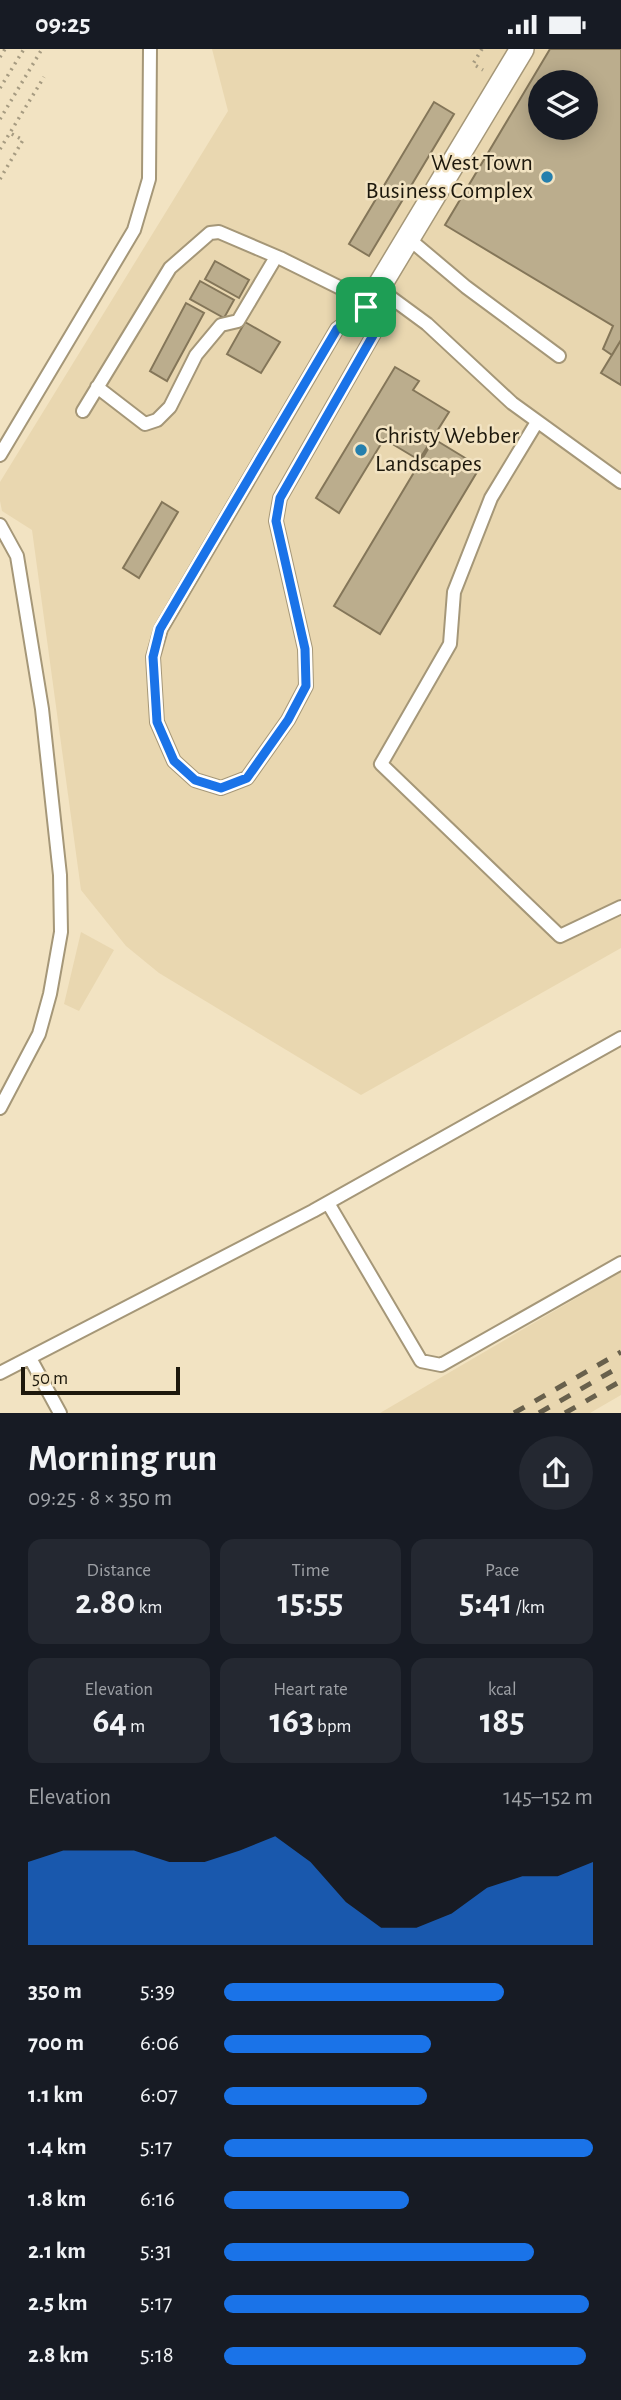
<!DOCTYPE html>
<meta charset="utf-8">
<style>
:root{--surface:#171b24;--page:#242831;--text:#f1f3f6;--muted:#9ea1a6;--accent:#1a73e8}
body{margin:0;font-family:"Alegreya Sans",sans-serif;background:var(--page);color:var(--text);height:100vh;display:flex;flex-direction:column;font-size:26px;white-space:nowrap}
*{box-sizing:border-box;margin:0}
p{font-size:23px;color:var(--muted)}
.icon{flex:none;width:38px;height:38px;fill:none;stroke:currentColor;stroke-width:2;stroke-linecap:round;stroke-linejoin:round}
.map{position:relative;height:1364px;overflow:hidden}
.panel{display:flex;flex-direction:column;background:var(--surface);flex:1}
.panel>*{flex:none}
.buttons{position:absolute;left:528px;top:21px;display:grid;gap:14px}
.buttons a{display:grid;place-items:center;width:70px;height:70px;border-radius:50%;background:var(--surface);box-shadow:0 4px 18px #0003;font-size:35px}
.scale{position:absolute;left:21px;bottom:18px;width:159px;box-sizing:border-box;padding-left:7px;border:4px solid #1d180c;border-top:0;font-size:19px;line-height:24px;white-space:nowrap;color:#1d180c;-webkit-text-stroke:5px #f2e3c2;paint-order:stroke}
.pin{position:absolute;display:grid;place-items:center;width:60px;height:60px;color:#fff;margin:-30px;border-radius:14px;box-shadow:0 4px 10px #0006}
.round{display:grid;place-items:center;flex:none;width:74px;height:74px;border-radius:37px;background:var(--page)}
.summary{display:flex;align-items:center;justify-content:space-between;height:119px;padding:0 28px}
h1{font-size:38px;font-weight:600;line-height:52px}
.metrics{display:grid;grid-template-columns:repeat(3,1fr);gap:10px;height:119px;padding:7px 28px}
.metrics div{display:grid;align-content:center;border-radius:14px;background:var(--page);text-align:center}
.metrics b{font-size:35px;font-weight:600}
.metrics small{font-size:19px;font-weight:400}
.metrics p{font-size:19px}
.chart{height:196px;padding:14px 28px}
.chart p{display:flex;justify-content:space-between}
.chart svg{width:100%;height:126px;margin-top:7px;fill:var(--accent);opacity:.7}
ul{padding:0 28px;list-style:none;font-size:23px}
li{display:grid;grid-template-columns:112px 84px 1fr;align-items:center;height:52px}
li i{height:18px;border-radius:9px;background:var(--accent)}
.status{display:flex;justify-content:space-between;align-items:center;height:49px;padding:0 35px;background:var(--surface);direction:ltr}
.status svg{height:19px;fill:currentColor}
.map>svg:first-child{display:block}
.built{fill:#e9d7b0;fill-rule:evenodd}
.building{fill:#bbad8d;stroke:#847659;stroke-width:2;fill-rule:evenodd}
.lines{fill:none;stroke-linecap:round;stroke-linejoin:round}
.lane-casing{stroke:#a59778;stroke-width:16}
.street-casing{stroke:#a59778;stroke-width:26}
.path{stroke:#a69b81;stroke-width:3.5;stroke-dasharray:2 5;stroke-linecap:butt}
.lane{stroke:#fff;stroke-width:12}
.street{stroke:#fff;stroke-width:23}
.rail{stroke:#68604c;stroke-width:5;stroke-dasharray:12 12;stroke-linecap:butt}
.route-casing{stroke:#fff;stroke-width:14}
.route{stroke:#1a73e8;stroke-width:9}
.poi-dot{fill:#257fad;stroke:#f2e3c2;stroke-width:2.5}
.labels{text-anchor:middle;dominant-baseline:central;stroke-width:5;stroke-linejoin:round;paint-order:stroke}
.poi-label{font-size:24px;fill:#1d180c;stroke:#f2e3c2;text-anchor:end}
</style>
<div class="status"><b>09:25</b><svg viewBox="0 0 49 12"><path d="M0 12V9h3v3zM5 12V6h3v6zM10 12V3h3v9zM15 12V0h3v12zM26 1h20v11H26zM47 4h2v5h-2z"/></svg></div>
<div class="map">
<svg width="621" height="1364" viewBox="0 0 621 1364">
<rect width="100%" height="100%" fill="#f2e3c2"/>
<path class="built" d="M212,0H621V899L361,1046L159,924L126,897L81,841L32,481L2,462L0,452V433L228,62ZM541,33H586V79H541Z
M81,883L114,901L79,962L64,955Z
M621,1223V1346L590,1364H380Z"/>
<path class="building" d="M550,0H621V291L612,306L603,300L613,277L445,176ZM541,33H586V79H541Z
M434,53L454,65L369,207L349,195Z
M215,212L249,231L239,249L205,230Z
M200,232L234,251L224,269L190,250Z
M186,254L204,264L167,332L150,322Z
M245,273L280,293L261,324L227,305Z
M621,291V336L601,324Z
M395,318L419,332L413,341L449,363L419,411L384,390L339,464L316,449Z
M434,390L480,418L380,585L334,557Z
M162,453L178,463L139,529L123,519Z"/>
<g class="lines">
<defs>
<path id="lane" d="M408,189L466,238L559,307
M378,239L427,275L512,354L621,433
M366,259L375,283L280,449L276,472L305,600L306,637L288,671L247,729L221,739L195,731L174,712L157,673L153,608L161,580L337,280Z
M97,338L145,375L157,371L170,358L196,306L221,276L238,272L276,208
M83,362L170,219L210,184L219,183L280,209L369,253
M537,373L491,449L454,543L450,595L381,715L560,887L621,858
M0,406L134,181L149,130L150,0
M0,476L17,507L42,660L60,826L61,883L50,945L39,985L0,1059
M328,1154L421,1312L441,1316L621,1214
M30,1309L60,1364
M0,1324L313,1162L621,989"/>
<path id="street" d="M366,259L522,0"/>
</defs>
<use href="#lane" class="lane-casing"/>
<use href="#street" class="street-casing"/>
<path class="path" d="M482,0L473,15L483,21
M0,8L5,0
M0,39L24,0
M0,70L42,0
M0,100L44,28
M0,130L23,91L10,84"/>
<use href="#lane" class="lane"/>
<use href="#street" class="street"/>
<path class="rail" d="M514,1364L621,1303
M539,1364L621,1317
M565,1364L621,1332"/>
</g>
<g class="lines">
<defs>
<path id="route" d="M366,258L375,283L280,449L276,472L305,600L306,637L288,671L247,729L221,739L195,731L174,712L157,673L153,608L160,580L337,280Z"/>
</defs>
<use href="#route" class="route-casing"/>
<use href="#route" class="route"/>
</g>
<g class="poi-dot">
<circle cx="547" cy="128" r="7"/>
<circle cx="361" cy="401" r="7"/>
</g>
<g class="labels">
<g class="poi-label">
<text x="533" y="114">West Town<tspan x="533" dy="28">Business Complex</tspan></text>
<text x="375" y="387" text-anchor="start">Christy Webber<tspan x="375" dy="28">Landscapes</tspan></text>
</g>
</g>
</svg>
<div class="buttons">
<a><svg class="icon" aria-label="layers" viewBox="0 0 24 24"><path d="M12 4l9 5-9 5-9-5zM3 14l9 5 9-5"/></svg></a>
</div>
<div class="scale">50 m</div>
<div class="pin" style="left:366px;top:258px;background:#1e9e55"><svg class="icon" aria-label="arrive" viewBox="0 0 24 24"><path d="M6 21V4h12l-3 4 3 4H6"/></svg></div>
</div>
<section class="panel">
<div class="summary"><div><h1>Morning run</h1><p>09:25 · 8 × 350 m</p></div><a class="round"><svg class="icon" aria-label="share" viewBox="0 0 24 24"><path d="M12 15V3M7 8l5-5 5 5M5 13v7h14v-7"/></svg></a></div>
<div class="metrics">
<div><p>Distance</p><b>2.80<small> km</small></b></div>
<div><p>Time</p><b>15:55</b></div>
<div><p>Pace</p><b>5:41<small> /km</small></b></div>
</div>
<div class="metrics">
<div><p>Elevation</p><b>64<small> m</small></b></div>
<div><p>Heart rate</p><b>163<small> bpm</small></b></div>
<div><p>kcal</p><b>185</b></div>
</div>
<div class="chart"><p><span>Elevation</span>145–152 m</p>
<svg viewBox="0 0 160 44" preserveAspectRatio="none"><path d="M0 44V15L10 11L20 11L30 11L40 15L50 15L60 11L70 6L80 15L90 29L100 38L110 38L120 33L130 24L140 20L150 20L160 15V44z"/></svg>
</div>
<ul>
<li><b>350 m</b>5:39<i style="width:76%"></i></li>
<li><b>700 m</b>6:06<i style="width:56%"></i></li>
<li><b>1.1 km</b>6:07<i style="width:55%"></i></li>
<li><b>1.4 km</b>5:17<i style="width:100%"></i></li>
<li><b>1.8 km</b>6:16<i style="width:50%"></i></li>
<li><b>2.1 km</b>5:31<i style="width:84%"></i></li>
<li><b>2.5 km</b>5:17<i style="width:99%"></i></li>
<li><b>2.8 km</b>5:18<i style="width:98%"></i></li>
</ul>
</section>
